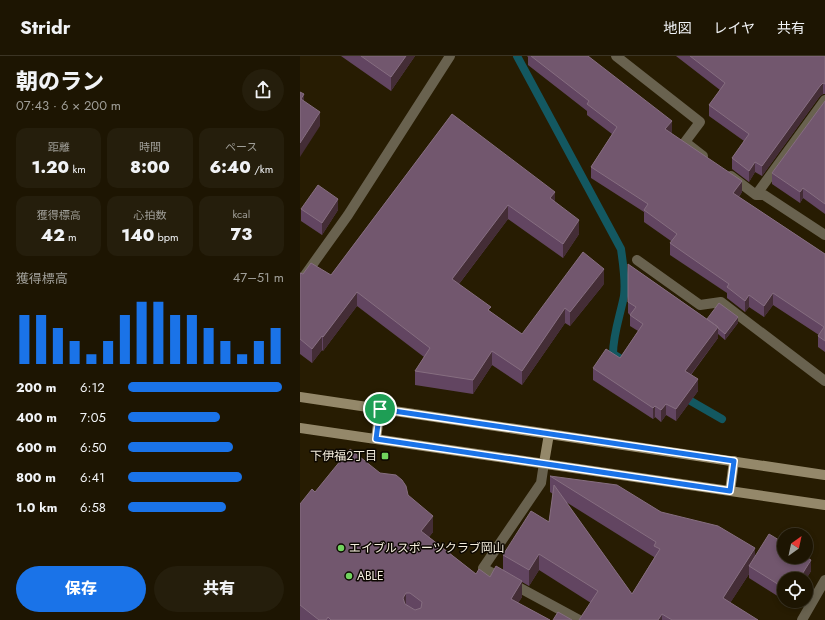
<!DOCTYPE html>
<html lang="ja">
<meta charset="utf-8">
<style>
:root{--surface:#1d1502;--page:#251e0c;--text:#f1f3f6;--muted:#a09f99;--line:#3b3424;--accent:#1a73e8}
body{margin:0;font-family:Jost,"Noto Sans JP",sans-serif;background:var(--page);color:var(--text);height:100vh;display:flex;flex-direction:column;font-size:15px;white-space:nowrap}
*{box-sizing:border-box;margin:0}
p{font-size:13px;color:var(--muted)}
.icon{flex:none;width:22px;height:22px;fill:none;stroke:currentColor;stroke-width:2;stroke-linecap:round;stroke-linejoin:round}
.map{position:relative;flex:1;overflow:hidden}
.panel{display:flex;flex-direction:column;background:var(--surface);width:300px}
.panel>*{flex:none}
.needle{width:26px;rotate:33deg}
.controls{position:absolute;left:477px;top:472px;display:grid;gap:8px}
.controls a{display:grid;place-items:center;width:36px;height:36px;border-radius:50%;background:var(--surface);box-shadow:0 2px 6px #0003,0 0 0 1px var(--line);font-size:20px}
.pin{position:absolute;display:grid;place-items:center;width:34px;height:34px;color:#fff;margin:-17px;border:2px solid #fff;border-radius:50%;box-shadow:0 1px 4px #0007}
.round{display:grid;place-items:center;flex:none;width:42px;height:42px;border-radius:21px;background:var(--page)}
.headline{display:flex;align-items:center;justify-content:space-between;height:68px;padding:0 16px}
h1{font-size:22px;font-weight:800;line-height:30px}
.metrics{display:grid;grid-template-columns:repeat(3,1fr);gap:6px;height:68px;padding:4px 16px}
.metrics div{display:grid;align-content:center;border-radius:10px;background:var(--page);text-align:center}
.metrics b{font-size:17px;font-weight:800}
.metrics small{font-size:11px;font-weight:400}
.metrics p{font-size:11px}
.chart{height:112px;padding:8px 16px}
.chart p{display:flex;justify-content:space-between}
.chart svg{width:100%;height:72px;margin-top:4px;stroke:var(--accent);stroke-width:6}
.action{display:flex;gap:8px;margin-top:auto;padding:8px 16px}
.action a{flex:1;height:46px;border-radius:24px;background:var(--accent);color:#fff;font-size:16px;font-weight:800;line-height:46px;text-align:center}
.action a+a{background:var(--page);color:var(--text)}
ul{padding:0 16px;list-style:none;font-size:13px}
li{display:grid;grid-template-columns:64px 48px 1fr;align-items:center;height:30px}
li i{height:10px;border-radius:5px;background:var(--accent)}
header{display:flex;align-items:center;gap:24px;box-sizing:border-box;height:56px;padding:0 20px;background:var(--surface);border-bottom:1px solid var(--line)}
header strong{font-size:19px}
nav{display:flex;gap:22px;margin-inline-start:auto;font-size:14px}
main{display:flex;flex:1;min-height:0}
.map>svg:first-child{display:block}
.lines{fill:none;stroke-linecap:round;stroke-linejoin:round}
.stream{stroke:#135861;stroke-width:8}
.street{stroke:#69624f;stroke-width:10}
.secondary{stroke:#94886a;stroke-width:10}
.wall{fill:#624561;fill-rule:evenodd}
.shaded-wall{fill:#442d36}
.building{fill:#72576e;stroke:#866e80;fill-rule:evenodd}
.route-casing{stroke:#fff;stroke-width:8}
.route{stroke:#1a73e8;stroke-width:5}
.poi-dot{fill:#71d35e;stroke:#0c0701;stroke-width:1.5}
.labels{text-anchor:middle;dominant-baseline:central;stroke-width:3;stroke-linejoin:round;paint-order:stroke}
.poi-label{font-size:12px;fill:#f3ecdc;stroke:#0c0701;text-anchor:start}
</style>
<header>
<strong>Stridr</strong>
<nav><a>地図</a><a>レイヤ</a><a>共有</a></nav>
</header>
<main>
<section class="panel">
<div class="headline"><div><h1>朝のラン</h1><p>07:43 · 6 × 200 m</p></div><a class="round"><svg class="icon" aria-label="share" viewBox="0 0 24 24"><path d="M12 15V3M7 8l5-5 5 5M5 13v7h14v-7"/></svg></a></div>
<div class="metrics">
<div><p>距離</p><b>1.20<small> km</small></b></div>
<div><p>時間</p><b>8:00</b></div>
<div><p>ペース</p><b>6:40<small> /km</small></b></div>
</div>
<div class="metrics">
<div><p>獲得標高</p><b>42<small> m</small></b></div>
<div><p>心拍数</p><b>140<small> bpm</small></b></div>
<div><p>kcal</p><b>73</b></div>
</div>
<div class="chart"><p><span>獲得標高</span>47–51 m</p>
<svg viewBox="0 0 160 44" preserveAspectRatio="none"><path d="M5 44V14M15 44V14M25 44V22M35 44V30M45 44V38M55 44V30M65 44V14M75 44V6M85 44V6M95 44V14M105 44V14M115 44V22M125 44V30M135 44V38M145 44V30M155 44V22"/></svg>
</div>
<ul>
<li><b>200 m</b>6:12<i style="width:99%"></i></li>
<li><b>400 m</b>7:05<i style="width:59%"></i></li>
<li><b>600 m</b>6:50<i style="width:67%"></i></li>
<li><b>800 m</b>6:41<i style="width:73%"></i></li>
<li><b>1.0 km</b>6:58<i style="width:63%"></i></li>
</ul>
<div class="action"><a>保存</a><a>共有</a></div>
</section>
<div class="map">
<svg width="525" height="564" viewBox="0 0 525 564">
<rect width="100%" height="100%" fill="#271c02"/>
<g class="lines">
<path class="stream" d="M217,0L321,193C323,208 326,225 324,240C320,260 313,278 313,298L321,303
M382,340L422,363"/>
<path class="street" d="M316,0L400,66L385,86L403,100
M431,120L456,139H464L525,179
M456,139L525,44
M337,204L400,249L421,246L525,325
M0,226L48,159L150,0
M244,407L241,427L183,512L279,564
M502,564L525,524"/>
<path class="secondary" d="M0,341L525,419
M0,372L525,449
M76,383L80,353
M244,407L249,378
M430,435L434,405"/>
</g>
<path class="wall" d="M41,0H115L91,35Z
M227,0H288L372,76L371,77L442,136L439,141L525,198V296L518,291V280L519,279L473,249L464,261L449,251L445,256L427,242V237L370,199V187L371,185L344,166V156L291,122V111L312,78L287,59V55L228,9V1Z
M376,0H525V38H523L520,40L462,120L455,116L449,126L432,113V102L444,85L409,60V49L420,34Z
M525,45V158L503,142L500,147L472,128V117Z
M152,58L255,146L279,178L263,202L208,163L159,228L191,256L222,278L304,228L270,270L265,267L222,329L192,309L173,338L115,329V315L124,301L57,250L23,295L22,294L12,307L0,298V217L31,219Z
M1,153L38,154L22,179L1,165Z
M328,208L407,263L438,267L425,284L418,278V282L391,319L398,335L376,365L366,359L361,366L355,361L353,363L293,324V312L320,302L338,275L330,270V259L328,257Z
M250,420L361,456L455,501L511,515L506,523H484V544L449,522V518L430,547L458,564H279L291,547L239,514L229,530L222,526V541L218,547L250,564H0V448L15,436L108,439L133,476L129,481L176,518L190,521L203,514V499L249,466L253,438L250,436ZM266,446L354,501V502L332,538Z
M486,545H492L490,548Z"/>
<path class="shaded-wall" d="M106,0H115L91,35V21Z
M523,27V38L520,40L462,120V110L520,30Z
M4,38V52L1,43Z
M20,56V70L0,101V87Z
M372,65V76L365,85V73Z
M455,106V116L449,126V115Z
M442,125V136L433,149V137Z
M503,132V142L500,147V136Z
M255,136V150L250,142Z
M38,143V154L22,179V167Z
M208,149V163L152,237V223Z
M279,164V178L263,202V188Z
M304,213V228L270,270V256Z
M57,236V250L23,295V281Z
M473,237V249L464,261V250Z
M449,239V251L445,256V245Z
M265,252V267L222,329V315Z
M438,261V267L425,284V278Z
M418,271V282L385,326V315Z
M22,280V294L12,307V293Z
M192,295V309L173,338V324Z
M398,323V335L376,365V353Z
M366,348V359L361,366V354Z
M355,350V361L353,363V352Z
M133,460V476L121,491V475Z
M455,492V508L449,510V518L423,558V542Z
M239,498V514L229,530V514Z
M511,504V515L506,523H499Z
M222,525V541L211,559V543Z
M106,537V553L103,542Z
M362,558V564H358Z"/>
<path class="building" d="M61,0H106L91,21Z
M231,0H288L372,65L365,73L442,125L433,137L525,198V285L518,280L524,271L473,237L464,250L449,239L445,245L427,231L429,228L370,187L377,178L344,154L348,148L291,111L317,71L287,48L289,45Z
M390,0H525V28L523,27L520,30L462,110L455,106L449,115L432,102L449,78L409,49L425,27Z
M0,36L4,38L1,43L20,56L0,87Z
M525,45V148L503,132L500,136L472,117Z
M152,58L255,136L250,142L279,164L263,188L208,149L152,223L191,251L188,254L222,278L283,196L304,213L270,256L265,252L222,315L192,295L173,324L115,315L130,292L57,236L23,281L22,280L12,293L0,283V217L3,218L11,207L31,219Z
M18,129L38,143L22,167L1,153Z
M328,208L418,271L385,315L398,323L376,353L366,348L361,354L355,350L353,352L293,312L306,293L320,302L343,268L330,259L336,251L328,246Z
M419,247L438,261L425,278L418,272V271L407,263Z
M50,393L80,417L96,419L102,424L106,430L108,439L133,460L121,475L176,518L179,513L190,521L196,510L222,525L211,543L250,564H31L28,561L26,564H19L0,549V448L12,433L15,436ZM106,537H110L122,546L121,552L115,554L105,548L103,542Z
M250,420L317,429L361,456L418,470L455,492L423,542L458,564H372L362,558L358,564H279L298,535L239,498L229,514L203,499L231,455L249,466L254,429L332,538L360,493L354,490L356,486Z
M469,478L484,487V501H506L511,504L499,523H484V532L449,510Z
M258,556L272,564H253Z"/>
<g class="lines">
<defs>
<path id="route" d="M80,353L434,405L430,435L76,383Z"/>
</defs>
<use href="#route" class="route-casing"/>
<use href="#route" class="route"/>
</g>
<g class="poi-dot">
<rect x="81" y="396" width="8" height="8" rx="2"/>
<circle cx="41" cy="492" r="4"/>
<circle cx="49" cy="520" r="4"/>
</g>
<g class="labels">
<g class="poi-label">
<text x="77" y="400" text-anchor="end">下伊福2丁目</text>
<text x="49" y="492">エイブルスポーツクラブ岡山</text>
<text x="57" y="520">ABLE</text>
</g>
</g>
</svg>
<div class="controls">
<a><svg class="needle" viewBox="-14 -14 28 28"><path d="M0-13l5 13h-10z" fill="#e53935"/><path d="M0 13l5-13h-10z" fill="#a09f99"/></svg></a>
<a><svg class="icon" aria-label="locate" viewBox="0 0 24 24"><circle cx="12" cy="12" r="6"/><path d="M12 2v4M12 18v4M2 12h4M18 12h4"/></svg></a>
</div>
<div class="pin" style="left:80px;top:353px;background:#1e9e55"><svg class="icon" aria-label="arrive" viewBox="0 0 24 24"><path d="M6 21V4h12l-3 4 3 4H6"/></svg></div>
</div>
</main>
